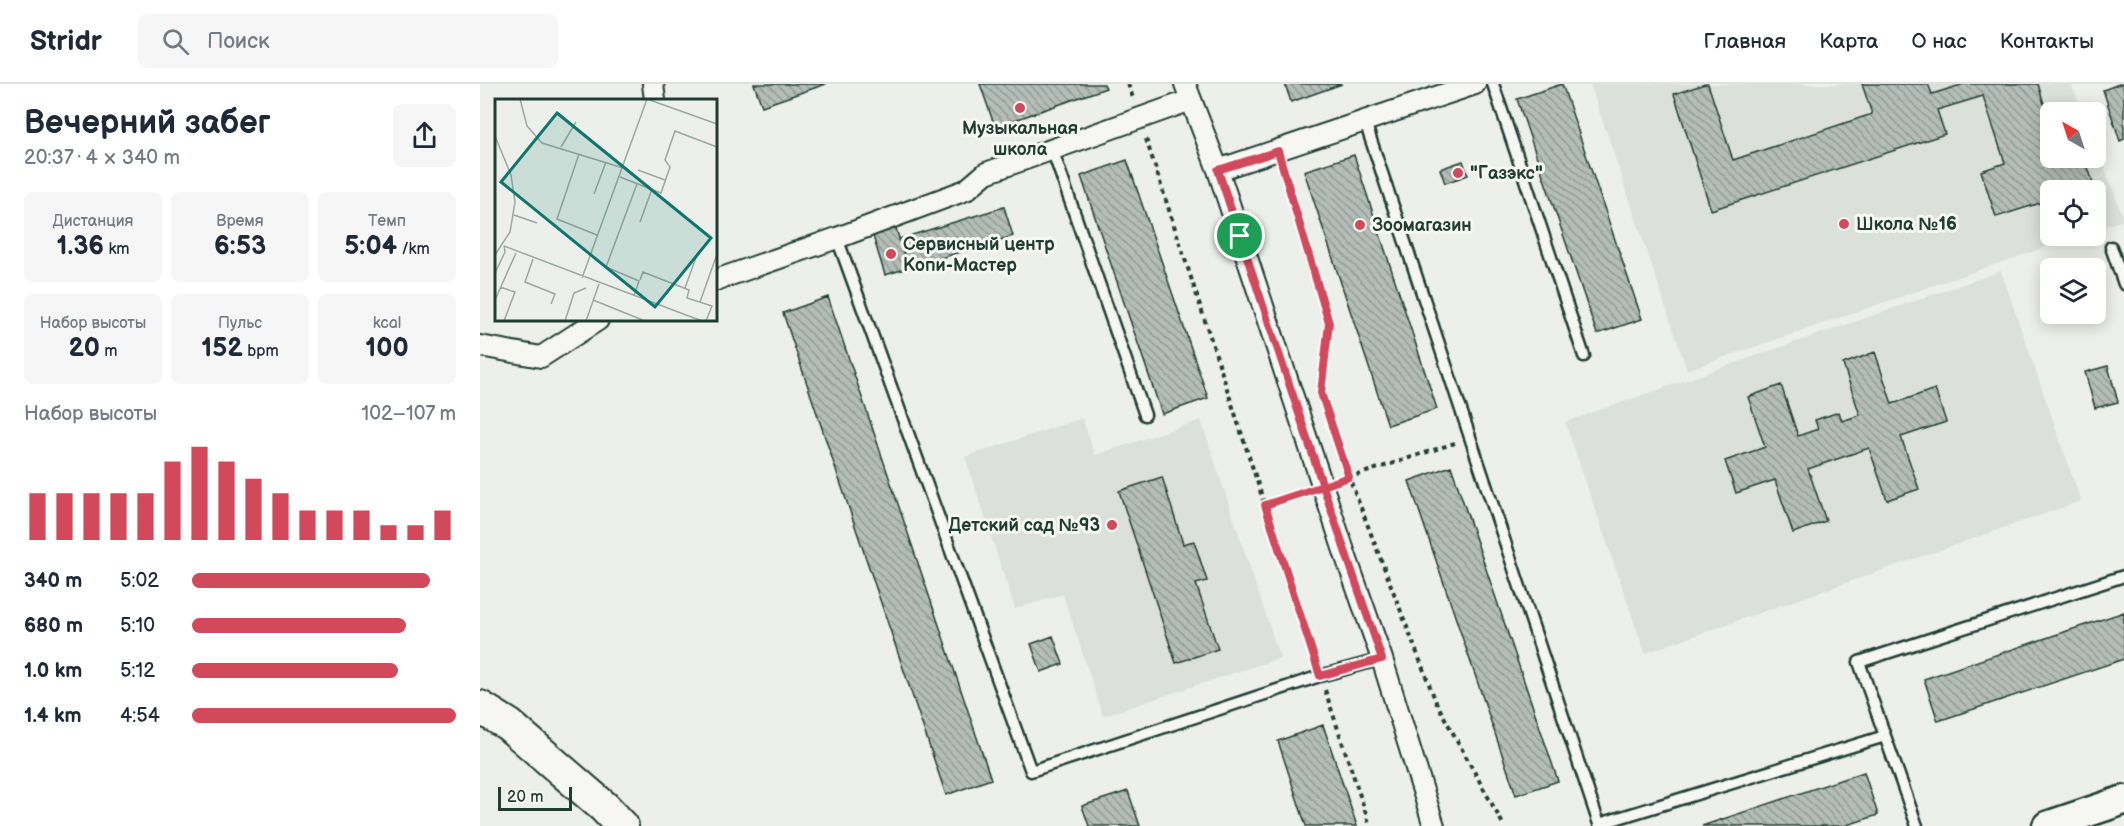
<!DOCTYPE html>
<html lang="ru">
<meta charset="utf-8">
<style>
:root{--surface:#fff;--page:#f6f6f7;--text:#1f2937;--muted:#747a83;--line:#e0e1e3;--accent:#d1495b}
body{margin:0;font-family:"Balsamiq Sans",sans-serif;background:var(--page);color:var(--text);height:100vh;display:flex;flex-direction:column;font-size:22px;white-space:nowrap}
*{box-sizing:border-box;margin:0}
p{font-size:20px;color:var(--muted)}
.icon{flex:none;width:33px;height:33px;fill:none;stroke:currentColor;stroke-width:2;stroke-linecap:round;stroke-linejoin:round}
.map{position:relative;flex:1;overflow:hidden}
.sheet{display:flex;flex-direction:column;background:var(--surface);width:480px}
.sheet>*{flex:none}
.needle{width:39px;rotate:321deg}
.tools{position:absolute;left:1560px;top:18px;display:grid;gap:12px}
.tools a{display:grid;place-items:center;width:66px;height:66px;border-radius:9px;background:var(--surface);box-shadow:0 3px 15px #0003;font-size:30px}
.scale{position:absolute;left:18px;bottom:15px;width:74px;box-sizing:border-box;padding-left:6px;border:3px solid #1f3d34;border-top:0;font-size:16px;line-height:21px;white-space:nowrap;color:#1f3d34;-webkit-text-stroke:4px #f6f6f2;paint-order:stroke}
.pin{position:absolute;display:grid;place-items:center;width:51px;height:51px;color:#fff;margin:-26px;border:3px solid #fff;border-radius:50%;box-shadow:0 2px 6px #0007}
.round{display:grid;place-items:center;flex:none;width:63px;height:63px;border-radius:9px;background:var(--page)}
.summary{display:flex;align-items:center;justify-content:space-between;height:102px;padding:0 24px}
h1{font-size:33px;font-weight:700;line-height:45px}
.metrics{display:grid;grid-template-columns:repeat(3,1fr);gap:9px;height:102px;padding:6px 24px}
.metrics div{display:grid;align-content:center;border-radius:9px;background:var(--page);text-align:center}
.metrics b{font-size:26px;font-weight:700}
.metrics small{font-size:16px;font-weight:400}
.metrics p{font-size:16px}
.chart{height:168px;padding:12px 24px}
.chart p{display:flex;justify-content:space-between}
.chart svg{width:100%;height:108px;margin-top:6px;stroke:var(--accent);stroke-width:6}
ul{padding:0 24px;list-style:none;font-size:20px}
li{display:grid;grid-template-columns:96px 72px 1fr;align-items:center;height:45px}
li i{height:15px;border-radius:8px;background:var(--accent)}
header{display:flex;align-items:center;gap:36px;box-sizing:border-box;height:84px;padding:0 30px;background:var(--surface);border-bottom:2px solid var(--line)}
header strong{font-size:28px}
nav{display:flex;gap:33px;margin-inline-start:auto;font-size:21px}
.search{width:420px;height:54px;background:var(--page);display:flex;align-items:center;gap:15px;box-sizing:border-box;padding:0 21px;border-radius:9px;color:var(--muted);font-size:22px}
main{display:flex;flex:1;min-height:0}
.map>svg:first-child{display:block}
.built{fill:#dce0db}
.building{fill:url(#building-back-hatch);stroke:#1f3d34;stroke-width:1.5}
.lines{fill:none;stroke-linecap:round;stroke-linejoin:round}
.lane-casing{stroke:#1f3d34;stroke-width:15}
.street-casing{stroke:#1f3d34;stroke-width:24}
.secondary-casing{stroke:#1f3d34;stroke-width:33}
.primary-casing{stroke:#1f3d34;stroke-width:36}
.path{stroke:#1f3d34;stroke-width:4;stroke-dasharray:4.5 4.5;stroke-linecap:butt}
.lane{stroke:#f6f6f2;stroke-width:10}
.street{stroke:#f6f6f2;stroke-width:20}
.secondary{stroke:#f6f6f2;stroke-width:28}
.primary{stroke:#f6f6f2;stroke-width:32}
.route-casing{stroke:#fff;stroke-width:12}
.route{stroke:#d1495b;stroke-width:8}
.poi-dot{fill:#d1495b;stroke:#f6f6f2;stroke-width:2}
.labels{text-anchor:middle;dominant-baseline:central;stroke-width:6;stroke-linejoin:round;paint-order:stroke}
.poi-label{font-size:18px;font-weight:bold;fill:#1f3d34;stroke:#f6f6f2;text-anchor:start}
.inset-road{fill:none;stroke:#9ba8a1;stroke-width:1.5}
.view{fill:#0f766e;fill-opacity:0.15;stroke:#0f766e;stroke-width:3}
.inset-edge{fill:none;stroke:#1f3d34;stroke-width:3}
</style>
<header>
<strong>Stridr</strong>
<div class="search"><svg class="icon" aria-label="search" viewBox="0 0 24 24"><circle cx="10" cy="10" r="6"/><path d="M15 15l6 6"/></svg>Поиск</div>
<nav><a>Главная</a><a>Карта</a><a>О нас</a><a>Контакты</a></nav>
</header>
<main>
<section class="sheet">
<div class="summary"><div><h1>Вечерний забег</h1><p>20:37 · 4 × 340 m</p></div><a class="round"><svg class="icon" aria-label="share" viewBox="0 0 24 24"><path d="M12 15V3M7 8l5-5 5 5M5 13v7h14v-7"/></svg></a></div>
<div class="metrics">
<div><p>Дистанция</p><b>1.36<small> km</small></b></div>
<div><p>Время</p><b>6:53</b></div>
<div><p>Темп</p><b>5:04<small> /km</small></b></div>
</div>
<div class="metrics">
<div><p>Набор высоты</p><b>20<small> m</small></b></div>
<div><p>Пульс</p><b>152<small> bpm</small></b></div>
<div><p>kcal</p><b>100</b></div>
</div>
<div class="chart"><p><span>Набор высоты</span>102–107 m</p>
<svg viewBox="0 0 160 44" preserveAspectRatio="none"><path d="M5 44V25M15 44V25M25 44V25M35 44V25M45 44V25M55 44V12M65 44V6M75 44V12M85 44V19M95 44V25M105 44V32M115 44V32M125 44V32M135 44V38M145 44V38M155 44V32"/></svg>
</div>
<ul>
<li><b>340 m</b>5:02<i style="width:90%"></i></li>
<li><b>680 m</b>5:10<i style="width:81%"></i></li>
<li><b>1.0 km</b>5:12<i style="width:78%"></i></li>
<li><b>1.4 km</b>4:54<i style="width:100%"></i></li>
</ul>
</section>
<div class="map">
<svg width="1644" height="742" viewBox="0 0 1644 742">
<defs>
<pattern id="building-back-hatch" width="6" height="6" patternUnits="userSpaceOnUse" patternTransform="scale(1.5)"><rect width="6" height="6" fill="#b4bdb8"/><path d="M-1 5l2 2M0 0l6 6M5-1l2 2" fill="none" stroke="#929b96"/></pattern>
</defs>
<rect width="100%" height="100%" fill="#edefea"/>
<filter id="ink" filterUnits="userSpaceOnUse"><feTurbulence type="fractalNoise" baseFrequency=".0167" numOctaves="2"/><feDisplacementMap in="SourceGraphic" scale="12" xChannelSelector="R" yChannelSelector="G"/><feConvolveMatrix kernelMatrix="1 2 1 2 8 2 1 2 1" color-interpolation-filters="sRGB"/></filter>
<g filter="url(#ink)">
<path class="built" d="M1110,0H1591L1603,28H1570V74H1616V61L1644,136L1616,145V106H1570V152H1598L1207,286Z
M1521,187L1601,417L1165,569L1085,338Z
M602,334L615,371L721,336L800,574L623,632L583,510L535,525L485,373Z"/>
<path class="building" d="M274,0H346L282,22Z
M500,0H624L626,4L515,43Z
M805,0H862L811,18Z
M1082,0L1162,235L1117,250L1037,15Z
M1225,0H1228L1253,76L1392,30L1382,0H1448L1452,10L1484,0H1558L1570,40V74H1605L1614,102L1600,106H1570V116L1516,133L1501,87L1525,79L1503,12L1457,26L1465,50L1231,126L1194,10Z
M1639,0H1644V55L1640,57L1623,6Z
M874,71L957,325L908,341L824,87Z
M647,76L728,314L682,330L601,92Z
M983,77L988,91L965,99L960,85Z
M524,123L533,152L428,184L419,155Z
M415,141L428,184L405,191L392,149Z
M348,213L511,695L466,711L303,229Z
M1395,268L1412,320L1455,305L1466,338L1421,353L1439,405L1407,416L1389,364L1328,385L1346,437L1313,449L1295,396L1256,409L1245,377L1285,363L1268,313L1301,301L1318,352L1338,345L1335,336L1359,328L1362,337L1380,331L1363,280Z
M1628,282L1638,318L1615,324L1605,288Z
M971,382L1078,697L1036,711L929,397Z
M682,393L703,460L714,457L727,497L716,500L738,565L696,579L639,407Z
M1644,528V575L1458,637L1444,595Z
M573,552L583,580L561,588L551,560Z
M843,641L877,742H826L798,657Z
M1384,688L1398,731L1364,742H1222Z
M648,707L660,742H609L602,722Z"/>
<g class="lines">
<defs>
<path id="lane" d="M1013,0L1104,272
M885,38L1119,740L1405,652L1437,742
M572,65L665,331
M357,154L551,687L840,592L902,575
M1631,163L1644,200
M1405,652L1379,578L1644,492"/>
<path id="street" d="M173,0L175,16
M705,0L738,86L866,473L902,575L954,742
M738,86L995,0
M236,196L357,154L486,106L506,89L711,16
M0,262L61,273L118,236"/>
<path id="secondary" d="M1567,742L1644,716"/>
<path id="primary" d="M0,623L29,641L124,723L142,742"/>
</defs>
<use href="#lane" class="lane-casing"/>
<use href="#street" class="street-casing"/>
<use href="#secondary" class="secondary-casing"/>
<use href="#primary" class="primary-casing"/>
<path class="path" d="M648,0L653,14
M666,55L835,576
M804,86L849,239L841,309L869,393L956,618L1024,742
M868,394L975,359
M785,421L824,408
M845,606L890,742"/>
<use href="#lane" class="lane"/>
<use href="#street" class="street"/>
<use href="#secondary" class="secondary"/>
<use href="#primary" class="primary"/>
</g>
</g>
<g class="lines" filter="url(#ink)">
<defs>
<path id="route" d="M760,152L843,402L785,421L840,592L902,575L843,402L869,393L841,309L849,239L798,67L738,86L760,152"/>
</defs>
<use href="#route" class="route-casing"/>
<use href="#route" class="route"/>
</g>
<g class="poi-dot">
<circle cx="540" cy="24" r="6"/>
<circle cx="978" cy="89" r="6"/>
<circle cx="1364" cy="140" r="6"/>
<circle cx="880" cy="141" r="6"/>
<circle cx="411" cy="170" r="6"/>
<circle cx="632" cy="441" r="6"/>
</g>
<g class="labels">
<g class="poi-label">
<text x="540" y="44" text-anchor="middle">Музыкальная<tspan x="540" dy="21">школа</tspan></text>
<text x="990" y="89">"Газэкс"</text>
<text x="1376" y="140">Школа №16</text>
<text x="892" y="141">Зоомагазин</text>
<text x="423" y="160">Сервисный центр<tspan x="423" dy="21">Копи-Мастер</tspan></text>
<text x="620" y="441" text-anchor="end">Детский сад №93</text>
</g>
</g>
<g transform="translate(15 15)">
<rect width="222" height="222" fill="#edefea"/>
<path class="inset-road" d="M25,0L32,27L47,44L128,69M152,0L222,25M0,37L16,76L20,103L15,133L0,156M66,48L81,23M84,55L62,120L102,136M143,71L170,81M125,78L166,94L175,68L170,61L180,32L222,48M99,95L111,63M19,116L42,124M145,123L157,90M9,147L207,222M38,160L30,183L60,195L56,205M0,174L10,153L9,147M87,179L152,0M145,181L148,173L194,191L192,199L217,207L211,222M5,188L20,193L9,222M190,189L203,153M139,197L144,182L111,168L142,85M0,201L21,154M98,201L150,222M205,203L222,155M70,222L79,194L91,189M91,222L104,185"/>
<path class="view" d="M62,14L216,139L160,208L6,83Z"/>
<rect width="222" height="222" class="inset-edge"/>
</g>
</svg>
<div class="tools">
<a><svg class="needle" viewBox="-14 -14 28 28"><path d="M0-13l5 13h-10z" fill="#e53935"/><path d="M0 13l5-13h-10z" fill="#747a83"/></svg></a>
<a><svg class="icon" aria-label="locate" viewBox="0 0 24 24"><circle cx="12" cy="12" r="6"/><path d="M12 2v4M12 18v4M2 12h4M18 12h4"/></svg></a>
<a><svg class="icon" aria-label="layers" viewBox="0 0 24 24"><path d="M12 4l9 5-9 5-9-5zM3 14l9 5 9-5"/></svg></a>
</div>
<div class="scale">20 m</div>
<div class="pin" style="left:760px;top:152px;background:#1e9e55"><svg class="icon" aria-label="arrive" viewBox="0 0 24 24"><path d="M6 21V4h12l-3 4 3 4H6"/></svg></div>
</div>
</main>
